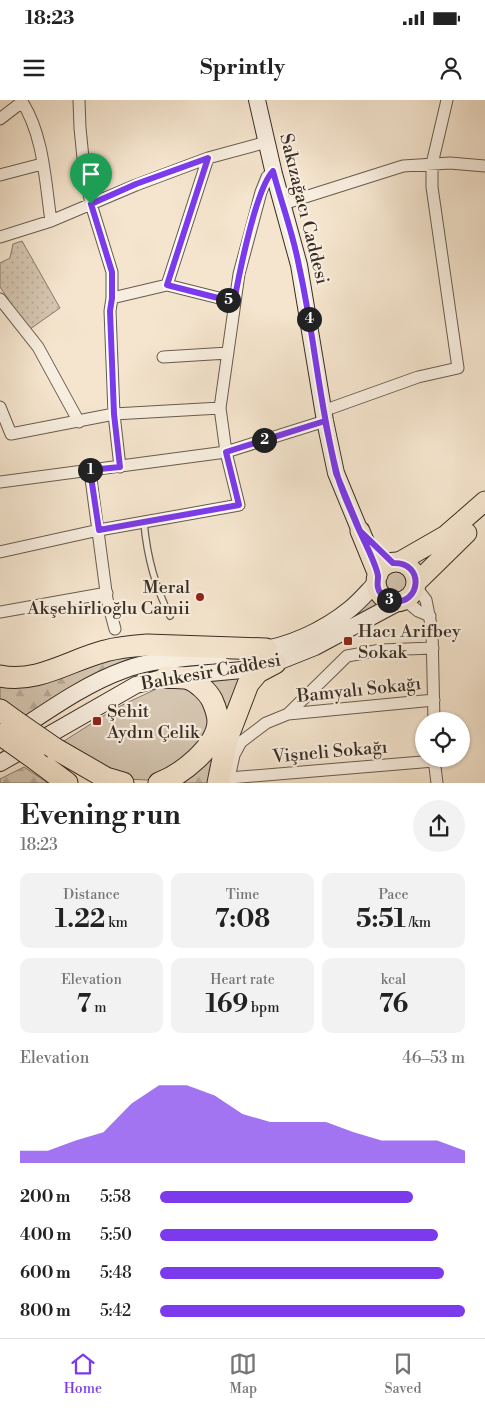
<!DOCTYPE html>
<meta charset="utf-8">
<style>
:root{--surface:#fff;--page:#f2f2f2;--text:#222;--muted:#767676;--line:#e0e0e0;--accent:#7c3aed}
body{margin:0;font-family:"Libre Bodoni",serif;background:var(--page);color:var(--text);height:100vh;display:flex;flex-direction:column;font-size:19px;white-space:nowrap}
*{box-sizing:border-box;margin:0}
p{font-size:16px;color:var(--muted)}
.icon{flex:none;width:28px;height:28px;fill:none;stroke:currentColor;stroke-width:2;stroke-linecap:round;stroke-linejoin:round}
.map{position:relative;height:683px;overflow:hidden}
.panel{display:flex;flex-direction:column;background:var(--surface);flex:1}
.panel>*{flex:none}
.controls{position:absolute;left:415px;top:612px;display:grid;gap:10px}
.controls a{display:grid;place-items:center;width:55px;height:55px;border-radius:50%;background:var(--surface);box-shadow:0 1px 4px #0004;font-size:25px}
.pin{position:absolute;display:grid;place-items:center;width:42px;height:42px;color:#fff;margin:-51px -21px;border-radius:50% 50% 50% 0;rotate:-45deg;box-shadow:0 0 5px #0007}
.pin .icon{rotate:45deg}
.km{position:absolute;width:25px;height:25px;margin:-12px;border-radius:50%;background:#222;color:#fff;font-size:14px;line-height:25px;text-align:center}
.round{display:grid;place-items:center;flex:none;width:52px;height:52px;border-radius:26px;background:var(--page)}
.overview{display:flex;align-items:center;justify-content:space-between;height:85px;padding:0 20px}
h1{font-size:28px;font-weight:700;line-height:38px}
.stats{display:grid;grid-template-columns:repeat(3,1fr);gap:8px;height:85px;padding:5px 20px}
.stats div{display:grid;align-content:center;border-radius:10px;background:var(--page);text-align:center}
.stats b{font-size:25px;font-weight:700}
.stats small{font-size:14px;font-weight:400}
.stats p{font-size:14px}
.chart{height:140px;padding:10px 20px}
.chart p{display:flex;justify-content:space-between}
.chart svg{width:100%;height:90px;margin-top:5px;fill:var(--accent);opacity:.7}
ul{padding:0 20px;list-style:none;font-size:16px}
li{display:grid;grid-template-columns:80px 60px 1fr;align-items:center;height:38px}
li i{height:12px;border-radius:6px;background:var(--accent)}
.status{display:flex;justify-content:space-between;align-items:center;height:35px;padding:0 25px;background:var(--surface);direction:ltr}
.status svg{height:14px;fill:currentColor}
header{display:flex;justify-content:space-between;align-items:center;height:65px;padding:0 20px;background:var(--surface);font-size:22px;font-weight:700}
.dock{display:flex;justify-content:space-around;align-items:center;height:70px;border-top:1px solid var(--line);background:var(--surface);font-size:14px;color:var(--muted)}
.dock a{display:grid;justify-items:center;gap:2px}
.dock .active{color:var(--accent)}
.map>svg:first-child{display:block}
.grass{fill:#d5c6b1;stroke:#877a6c}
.forest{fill:url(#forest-firs);stroke:#877a6c}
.park{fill:url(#park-dots);stroke:#877a6c}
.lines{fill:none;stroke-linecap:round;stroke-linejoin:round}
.lane-casing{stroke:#685c50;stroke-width:8}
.street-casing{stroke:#685c50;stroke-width:13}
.secondary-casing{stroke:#392e26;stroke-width:18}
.primary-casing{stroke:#392e26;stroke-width:21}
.highway-casing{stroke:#392e26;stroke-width:23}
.lane{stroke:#f8eedf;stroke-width:5.5}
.street{stroke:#f8eedf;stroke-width:11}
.secondary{stroke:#f8eedf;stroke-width:16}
.primary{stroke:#f5e5ce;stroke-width:19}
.highway{stroke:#f5e5ce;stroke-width:21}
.highway-bridge-casing{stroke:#392e26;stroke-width:23;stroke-linecap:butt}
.highway-bridge{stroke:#f5e5ce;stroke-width:21}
.route-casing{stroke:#fff;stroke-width:10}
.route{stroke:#7c3aed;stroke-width:6}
.poi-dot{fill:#8f2418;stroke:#f8eedf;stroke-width:2}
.labels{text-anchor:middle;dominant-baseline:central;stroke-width:4.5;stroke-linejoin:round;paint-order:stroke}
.street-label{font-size:18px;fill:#392e26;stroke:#f8eedf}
.poi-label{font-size:18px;fill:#392e26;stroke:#f8eedf;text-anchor:start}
</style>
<div class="status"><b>18:23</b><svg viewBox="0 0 49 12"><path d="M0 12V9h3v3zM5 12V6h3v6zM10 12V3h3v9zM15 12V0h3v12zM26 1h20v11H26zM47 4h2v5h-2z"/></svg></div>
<header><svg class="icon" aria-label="menu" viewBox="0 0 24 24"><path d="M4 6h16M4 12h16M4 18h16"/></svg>Sprintly<svg class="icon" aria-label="person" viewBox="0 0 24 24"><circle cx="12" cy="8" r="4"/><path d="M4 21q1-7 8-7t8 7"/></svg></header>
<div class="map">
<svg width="485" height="683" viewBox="0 0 485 683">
<defs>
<pattern id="forest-firs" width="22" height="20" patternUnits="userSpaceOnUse" patternTransform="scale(1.25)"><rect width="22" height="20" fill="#d5c6b1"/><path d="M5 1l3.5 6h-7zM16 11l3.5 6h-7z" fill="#b8aa98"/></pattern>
<pattern id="park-dots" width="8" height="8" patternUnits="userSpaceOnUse" patternTransform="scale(1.25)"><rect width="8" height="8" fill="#d5c6b1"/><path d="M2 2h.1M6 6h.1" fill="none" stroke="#b8aa98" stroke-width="1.8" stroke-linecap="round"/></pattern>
</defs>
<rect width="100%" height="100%" fill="#f5e5ce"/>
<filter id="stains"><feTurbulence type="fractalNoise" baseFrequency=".004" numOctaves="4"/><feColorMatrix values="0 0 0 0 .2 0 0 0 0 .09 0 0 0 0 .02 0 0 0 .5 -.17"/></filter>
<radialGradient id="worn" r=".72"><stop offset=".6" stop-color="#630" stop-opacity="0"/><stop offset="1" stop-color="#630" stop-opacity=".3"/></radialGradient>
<path class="grass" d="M386 481a11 11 0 1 1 22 0a11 11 0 1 1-22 0Z
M372,492L375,498L381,503L347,520Z
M242,578L227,616L205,582Z
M178,584L200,595L211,618L205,638L166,674L147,680L125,679L85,659L64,641L116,608L156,589Z"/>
<path class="forest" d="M167,555L125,564L124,561L77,584L26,616L0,599V585L105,557Z
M214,646L210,683H176Z
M24,667L48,683H0V679Z"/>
<path class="park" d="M22,141L60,208L30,229L24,223L0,187V163L10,158L13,144Z"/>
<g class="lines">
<defs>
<path id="lane" d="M144,423C147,456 155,487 170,516"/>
<path id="street" d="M21,0C44,35 45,81 51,121
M79,0L80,28L84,68L91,104L112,172V198
M0,19L22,2
M0,75L42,64
M283,104L403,66L450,63L485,66
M0,137L51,121L136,85L208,58L267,42
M167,185L235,202
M0,199L38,247L79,322
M163,257L228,253
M0,307L11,334L114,314L220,308
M323,311L418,277L458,268L432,87V64L447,0
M120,367L114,314L110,211L112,198L167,185L208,58
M90,371L107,499L115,529
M0,382L226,352L325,321
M0,452L99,430L239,405L226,352L220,308L239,174L261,92L267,77L273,71
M416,487L426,500L432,530L434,621
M405,500L418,511L430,516
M0,512L107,493
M433,548L381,550L347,556L288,614L266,623L241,642L234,655L229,678L434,661
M288,614L434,600
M434,659L437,683"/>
<path id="secondary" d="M257,0L274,74L299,165L325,321L336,373L360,431
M255,551C289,546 323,531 350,509C360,501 368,491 377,482
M14,633C49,610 85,584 124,570C153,559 188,558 219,555
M0,663L136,585L166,577L253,569L275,563L315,547L399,502"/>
<path id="primary" d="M360,431L378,475
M399,462L446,435L485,401
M376 482a20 20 0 1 1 40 0a20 20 0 1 1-40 0Z
M416,483L467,433"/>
<path id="highway" d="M0,576C37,584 70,560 105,551C119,547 133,546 147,545L266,549
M0,610L15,621
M54,648L106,678L123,683
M35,659L67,683
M159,683C181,675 217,647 218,622C218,613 215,607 212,600C208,592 197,582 189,579C183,577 173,578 166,577
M218,683L227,639L248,584L258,572L275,563"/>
</defs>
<use href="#lane" class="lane-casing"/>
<use href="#street" class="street-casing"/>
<use href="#secondary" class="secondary-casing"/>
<use href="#primary" class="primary-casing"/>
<use href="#highway" class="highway-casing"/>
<use href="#lane" class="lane"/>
<use href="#street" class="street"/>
<use href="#secondary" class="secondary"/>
<use href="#primary" class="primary"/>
<use href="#highway" class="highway"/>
<defs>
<path id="highway-bridge" d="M15,621L54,648
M0,634L35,659"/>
</defs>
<use href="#highway-bridge" class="highway-bridge-casing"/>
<use href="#highway-bridge" class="highway-bridge"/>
</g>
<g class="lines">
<defs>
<path id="route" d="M91,104L112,172V198L110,211L114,314L120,367L90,370L99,430L239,405L226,352L325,321L336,373L360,431L393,463C426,462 420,506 393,501C388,500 384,498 381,494C376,487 378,483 378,476C377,465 361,435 356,423C349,406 340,388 336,370C319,303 314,233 299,166C293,133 281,102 273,71C256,88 239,175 234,202L167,185L208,58L136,84L91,104"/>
</defs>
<use href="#route" class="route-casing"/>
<use href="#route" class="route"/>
</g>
<g class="poi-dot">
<circle cx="200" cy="497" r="5"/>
<rect x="343" y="536" width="10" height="10" rx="2.5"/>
<rect x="92" y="616" width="10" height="10" rx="2.5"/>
</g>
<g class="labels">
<g class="street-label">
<text transform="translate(304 109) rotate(76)">Sakızağacı Caddesi</text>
<text transform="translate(211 572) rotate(-10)">Balıkesir Caddesi</text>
<text transform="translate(359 590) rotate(-6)">Bamyalı Sokağı</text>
<text transform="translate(330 652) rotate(-5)">Vişneli Sokağı</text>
</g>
<g class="poi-label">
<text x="190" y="487" text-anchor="end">Meral<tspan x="190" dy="21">Akşehirlioğlu Camii</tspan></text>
<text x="358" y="531">Hacı Ari̇fbey<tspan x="358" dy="21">Sokak</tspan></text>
<text x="107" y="611">Şehit<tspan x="107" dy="21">Aydın Çelik</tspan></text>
</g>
</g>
<rect width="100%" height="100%" filter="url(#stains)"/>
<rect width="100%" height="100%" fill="url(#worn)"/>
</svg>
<div class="controls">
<a><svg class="icon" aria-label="locate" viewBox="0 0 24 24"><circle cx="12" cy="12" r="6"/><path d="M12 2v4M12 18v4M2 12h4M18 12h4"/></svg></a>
</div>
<div class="pin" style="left:91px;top:104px;background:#1e9e55"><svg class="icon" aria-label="arrive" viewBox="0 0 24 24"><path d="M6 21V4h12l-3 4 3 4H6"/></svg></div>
<b class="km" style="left:90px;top:370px">1</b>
<b class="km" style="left:264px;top:340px">2</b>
<b class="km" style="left:389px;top:500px">3</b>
<b class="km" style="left:309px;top:219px">4</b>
<b class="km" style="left:228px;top:200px">5</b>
</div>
<section class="panel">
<div class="overview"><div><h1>Evening run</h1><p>18:23</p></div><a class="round"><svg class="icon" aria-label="share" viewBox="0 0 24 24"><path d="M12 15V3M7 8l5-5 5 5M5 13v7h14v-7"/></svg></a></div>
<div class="stats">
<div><p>Distance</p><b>1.22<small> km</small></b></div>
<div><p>Time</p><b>7:08</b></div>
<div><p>Pace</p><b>5:51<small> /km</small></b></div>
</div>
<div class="stats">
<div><p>Elevation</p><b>7<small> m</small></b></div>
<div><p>Heart rate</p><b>169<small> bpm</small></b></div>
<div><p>kcal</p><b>76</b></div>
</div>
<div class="chart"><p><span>Elevation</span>46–53 m</p>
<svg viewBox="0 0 160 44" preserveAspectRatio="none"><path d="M0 44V38L10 38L20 33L30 29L40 15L50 6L60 6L70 11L80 20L90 24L100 24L110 24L120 29L130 33L140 33L150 33L160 38V44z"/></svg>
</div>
<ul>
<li><b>200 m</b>5:58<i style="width:83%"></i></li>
<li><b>400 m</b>5:50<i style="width:91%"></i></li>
<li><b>600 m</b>5:48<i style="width:93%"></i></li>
<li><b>800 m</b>5:42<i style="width:100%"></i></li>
</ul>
</section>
<nav class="dock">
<a class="active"><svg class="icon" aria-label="home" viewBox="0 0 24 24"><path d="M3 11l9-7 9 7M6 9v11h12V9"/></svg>Home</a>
<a><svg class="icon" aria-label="map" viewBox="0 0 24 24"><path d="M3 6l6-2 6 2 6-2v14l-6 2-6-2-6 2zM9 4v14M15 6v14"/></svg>Map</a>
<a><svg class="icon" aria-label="saved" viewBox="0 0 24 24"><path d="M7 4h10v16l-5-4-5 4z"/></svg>Saved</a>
</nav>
